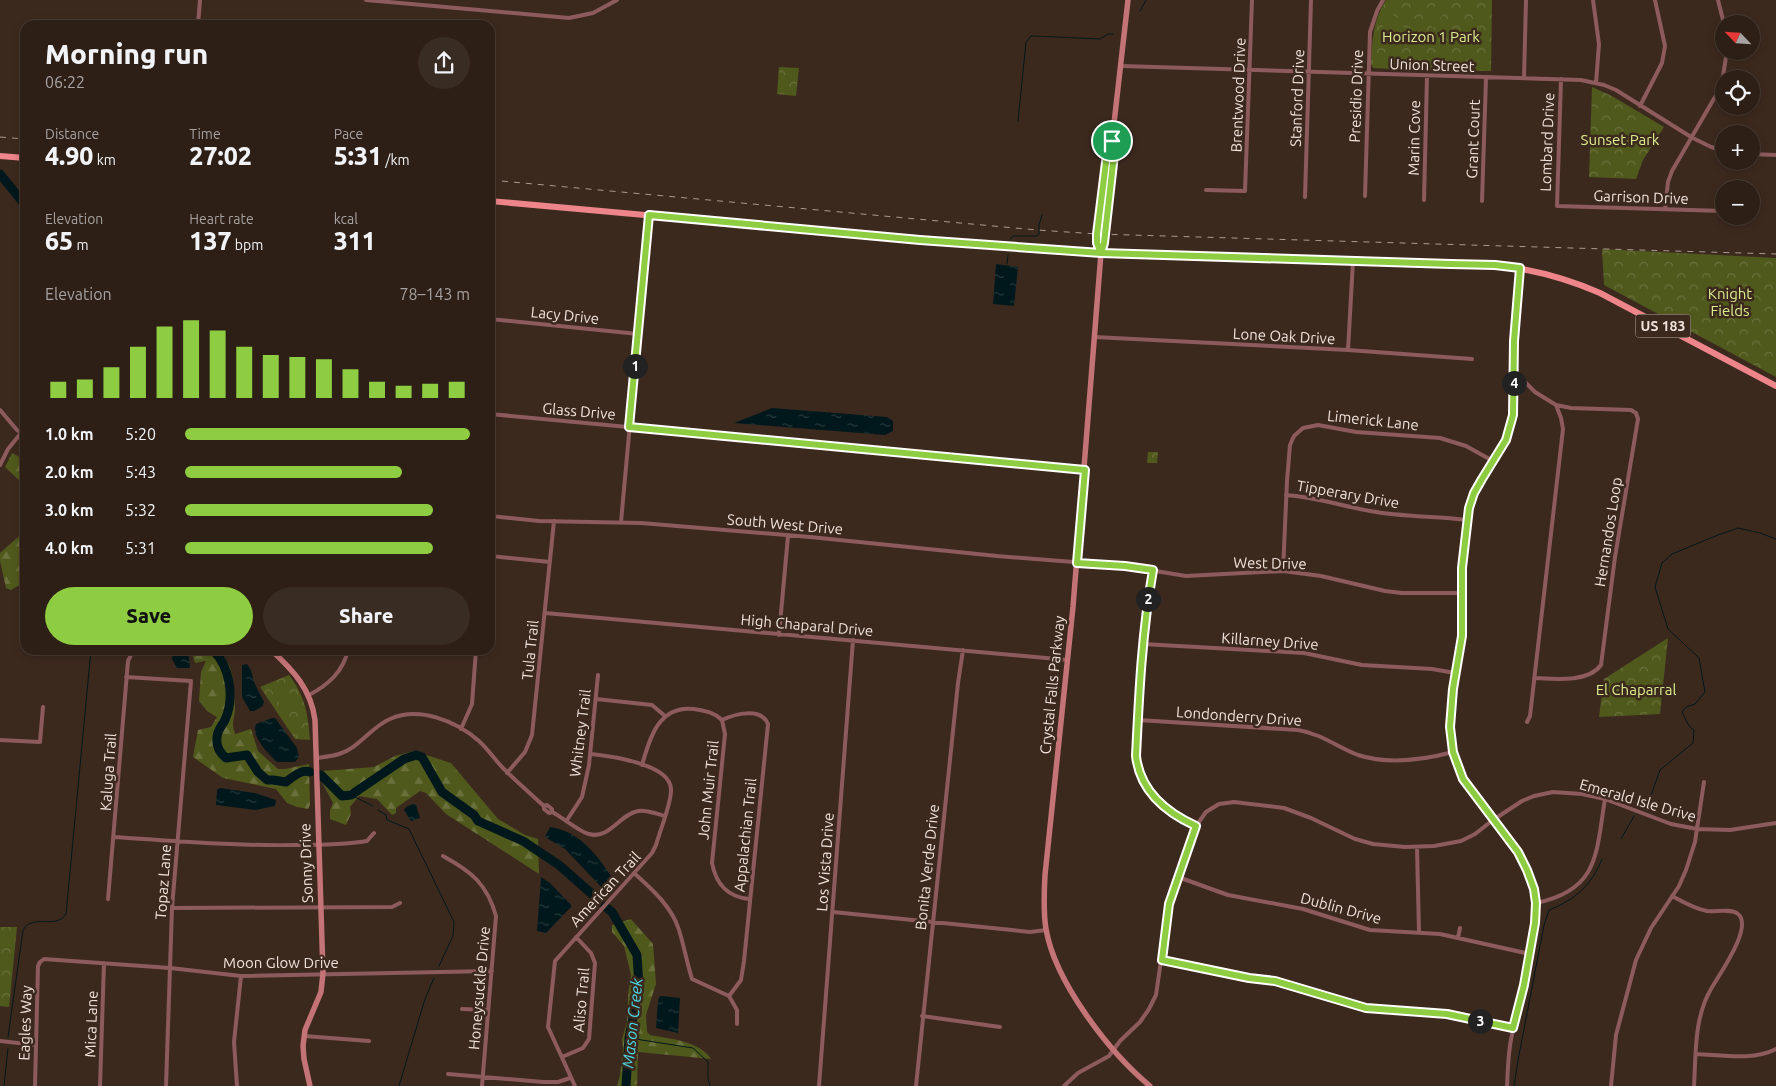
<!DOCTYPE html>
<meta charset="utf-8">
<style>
:root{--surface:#2d1f16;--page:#392c23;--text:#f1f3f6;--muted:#a7a2a1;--line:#483d35;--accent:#8ecd42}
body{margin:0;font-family:Ubuntu,sans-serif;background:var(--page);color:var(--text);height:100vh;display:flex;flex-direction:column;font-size:19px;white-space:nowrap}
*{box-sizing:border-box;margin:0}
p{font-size:16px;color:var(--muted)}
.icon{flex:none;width:28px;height:28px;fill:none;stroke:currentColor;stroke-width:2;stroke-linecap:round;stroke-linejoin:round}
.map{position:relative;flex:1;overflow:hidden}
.details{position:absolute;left:20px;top:20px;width:475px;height:635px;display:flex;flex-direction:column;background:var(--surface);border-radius:15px;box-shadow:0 2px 8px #0003,0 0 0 1px var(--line)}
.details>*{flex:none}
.needle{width:32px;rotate:295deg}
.buttons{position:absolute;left:1715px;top:15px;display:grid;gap:10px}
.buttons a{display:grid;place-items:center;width:45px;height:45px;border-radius:50%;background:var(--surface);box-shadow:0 2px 8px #0003,0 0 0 1px var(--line);font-size:25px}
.pin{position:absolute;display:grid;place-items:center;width:42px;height:42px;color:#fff;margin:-21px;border:2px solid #fff;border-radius:50%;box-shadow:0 1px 5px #0007}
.km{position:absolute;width:25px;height:25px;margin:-12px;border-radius:50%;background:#222;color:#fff;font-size:14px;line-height:25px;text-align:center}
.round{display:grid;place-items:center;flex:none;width:52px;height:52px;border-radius:26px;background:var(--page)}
.headline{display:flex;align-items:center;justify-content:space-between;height:85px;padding:0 25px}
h1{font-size:28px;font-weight:800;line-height:38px}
.metrics{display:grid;grid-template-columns:repeat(3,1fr);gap:8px;height:85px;padding:5px 25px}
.metrics div{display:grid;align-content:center}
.metrics b{font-size:25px;font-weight:800}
.metrics small{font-size:14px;font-weight:400}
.metrics p{font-size:14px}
.chart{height:140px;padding:10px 25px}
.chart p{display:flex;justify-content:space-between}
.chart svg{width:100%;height:90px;margin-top:5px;stroke:var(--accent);stroke-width:6}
.primary-button{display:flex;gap:10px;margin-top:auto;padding:10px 25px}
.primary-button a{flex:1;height:58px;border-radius:30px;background:var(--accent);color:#111;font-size:20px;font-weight:800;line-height:58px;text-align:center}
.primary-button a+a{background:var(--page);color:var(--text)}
ul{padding:0 25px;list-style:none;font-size:16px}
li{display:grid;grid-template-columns:80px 60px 1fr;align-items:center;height:38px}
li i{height:12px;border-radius:6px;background:var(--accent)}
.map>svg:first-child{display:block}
.forest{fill:url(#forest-firs)}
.park{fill:url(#park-crowns)}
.pitch{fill:#50591c}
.water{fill:url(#water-ripples)}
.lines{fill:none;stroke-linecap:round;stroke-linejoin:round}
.stream{stroke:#00181b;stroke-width:1}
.river{stroke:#00181b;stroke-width:9}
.street{stroke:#8e5b5d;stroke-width:4}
.secondary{stroke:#c47376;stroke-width:5.5}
.primary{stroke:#ed858a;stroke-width:6}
.rail{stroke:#aa9a91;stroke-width:1;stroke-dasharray:6 6;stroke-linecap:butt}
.route-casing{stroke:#fff;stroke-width:10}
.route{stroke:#8ecd42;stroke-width:6}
.labels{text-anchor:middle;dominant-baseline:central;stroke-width:5;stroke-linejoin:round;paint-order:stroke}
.shield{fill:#3c291e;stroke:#b9aaa2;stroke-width:1}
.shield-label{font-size:14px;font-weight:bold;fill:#efe2da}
.park-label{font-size:15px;fill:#dbec8d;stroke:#3c291e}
.street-label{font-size:15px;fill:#efe2da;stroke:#3c291e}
.water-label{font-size:16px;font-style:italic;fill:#49d8e4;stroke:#3c291e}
</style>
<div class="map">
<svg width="1776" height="1086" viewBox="0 0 1776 1086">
<defs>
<pattern id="forest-firs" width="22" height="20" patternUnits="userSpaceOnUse" patternTransform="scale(1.25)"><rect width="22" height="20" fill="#50591c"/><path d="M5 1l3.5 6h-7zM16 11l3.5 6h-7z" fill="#6a713c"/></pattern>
<pattern id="park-crowns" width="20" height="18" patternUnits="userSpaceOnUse" patternTransform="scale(1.25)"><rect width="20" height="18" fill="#50591c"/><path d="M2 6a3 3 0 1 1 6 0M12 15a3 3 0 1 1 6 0" fill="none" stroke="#6a713c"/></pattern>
<pattern id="water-ripples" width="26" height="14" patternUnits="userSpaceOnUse" patternTransform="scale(1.25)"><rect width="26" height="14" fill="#00181b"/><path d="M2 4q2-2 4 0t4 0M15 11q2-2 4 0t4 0" fill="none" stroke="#26393c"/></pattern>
</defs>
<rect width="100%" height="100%" fill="#3c291e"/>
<path class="forest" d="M12,453L25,460V481H20L5,467Z
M25,531V582L11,590L6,588L0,561V553Z
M191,650H217C222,656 228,662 231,670C234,681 235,699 235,710C234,722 231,721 235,734L251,729L258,751L278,769H285L309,764L310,805L308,809L297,807L287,803L276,789L223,778L193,757L198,730L211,727L217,717L207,711L199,701L201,672L206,661L195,663Z
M414,751L451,763L498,819L525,835L538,839L539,874L446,814L426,793L420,791L396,808V813L392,815L377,799L359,796L350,807L351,814L346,825L330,819V810L333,803L322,782L323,771L374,767L395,756Z
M631,919L653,944L656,984L646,1015L647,1032L650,1035C670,1039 700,1041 711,1059L638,1052L637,1086H617L620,1075L623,1048L622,1039L627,1022L628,995L631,975L624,946L612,932V925Z"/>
<path class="park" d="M1386,0H1492L1491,71H1429L1373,68L1371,64C1372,41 1373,20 1386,0Z
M779,67L799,68L796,96L777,94Z
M1592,87L1612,96L1664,127L1643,160L1636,179L1589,177Z
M1602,249L1776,258V377L1604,285Z
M1148,452H1158L1157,463H1147Z
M1668,638L1660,714L1599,717L1604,679Z
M289,675C305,696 308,713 310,740L295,739L260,687Z
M0,927H17L9,1007L0,1006Z"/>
<path class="pitch" d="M1435,6L1444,12L1434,28L1425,22Z
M1391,14L1403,21L1404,30L1392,45L1388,46L1379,40L1378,34Z
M1615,110L1628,117L1623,125L1611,117Z
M1641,124L1651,130L1645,139L1635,133Z
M283,682L293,698L290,701L291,703L283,708L271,690Z"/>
<path class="water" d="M996,264L1018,267L1014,306L993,304Z
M772,408L887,417L893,421V431L885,435L734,423Z
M173,650H188L190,668H177L172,659Z
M247,664L251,670L254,682L264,702L263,706L254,711H250L242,697V665Z
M272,718H275L297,748L299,757L295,762H277C268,753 251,737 256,724Z
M220,788L255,793L276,800L275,806L256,810L216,805L217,790Z
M413,804L416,805L420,818L411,821L404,810L406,807Z
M550,827C581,831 598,857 614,880L609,890L605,891L565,849L545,837Z
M541,877L550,883L572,906L546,933L537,931Z
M662,996L680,998L678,1033L656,1028L658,1001L659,997Z"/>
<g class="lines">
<path class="stream" d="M1140,11L1146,0
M1018,121L1026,42L1031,36H1035L1100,39L1108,34H1113
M1010,239L1013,236H1037L1039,234V225L1042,215
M1007,264L1008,255
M351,795L373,806
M1641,806L1650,798L1660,770L1693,743L1694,730L1689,726L1682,712L1686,707L1695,704L1705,692L1699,658L1668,629L1655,587L1662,563L1672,554L1718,535L1738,528L1760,533L1776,539
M378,810L386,815L387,820L409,829L454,922L453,936L439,966
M1621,839L1634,816
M8,1037L23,930C33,913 56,930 66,914L91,650
M629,1038L693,1048L708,1062V1078L710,1086
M4,1086L8,1048
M399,1086L425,999L434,978
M1514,1086L1519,1055L1544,925L1549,910C1576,899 1591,886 1602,859"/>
<path class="river" d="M0,174L25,205
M213,650C230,667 235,697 225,720C222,726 217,730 217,738C216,746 220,753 226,758L247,755L258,772L267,780H273L286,782C293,777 301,769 310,772
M321,775L342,796L351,795L404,759L416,755L422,757L442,792L474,815L478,821L523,841L559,865L601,902
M607,908L612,912L637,955L639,986L629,1038L626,1086"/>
<path class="street" d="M366,0L569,18L593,13L617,0
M1593,0L1599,44L1596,83
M1718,0L1724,24
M198,25L200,0
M1121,66L1581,80L1604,85L1616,90L1691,137L1711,147L1724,151
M1524,78L1526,0
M1561,79L1557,206L1724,211
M1640,106L1662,63L1665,46L1655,0
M1751,154L1776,155
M1206,190L1245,191L1252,0
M1365,196L1370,32L1377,11L1383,0
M1305,197L1311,0
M1424,200L1427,76
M1482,201L1486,78
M1665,209L1668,182L1672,171L1719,90L1723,76L1727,51
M490,319L638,334
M1094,337L1348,350L1472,359
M1348,350L1353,261
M1514,371L1535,392L1556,405L1561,418L1563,429L1530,716L1527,722
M0,410L17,430L25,436
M490,414L1085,470
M0,465L8,449L21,433
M1286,495C1315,497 1342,506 1370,511C1402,517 1435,516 1467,520
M490,516L539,521L641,523L810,537L997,556L1125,566L1186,576L1283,571L1321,576L1385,591L1402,593H1462
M621,522L649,216
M490,556L550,562
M1153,570C1142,632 1139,694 1136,756C1140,791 1165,812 1196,826
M1283,571L1287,481L1290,445L1294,436L1303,428L1318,425L1356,432L1440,438L1466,446L1493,461
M545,613L1068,660
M779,635L788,536
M1143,644L1304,653L1362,665L1432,669L1455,673
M126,677L191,681L172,908L166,1086
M1534,678C1554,679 1588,683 1601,665L1615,557L1638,419L1636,413L1631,410L1571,408L1556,405
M309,695C328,685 343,672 348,650
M596,699L652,705L665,716
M722,720C735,714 761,707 768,724L744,961L741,980L729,996
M1138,720L1298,730C1322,734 1337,747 1358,755C1389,765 1423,760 1453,752
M461,729L472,704L476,650
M0,740L40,742L43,707
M317,758C324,757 333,756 339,754C359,748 371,727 390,719C419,706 456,721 479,741C489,750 497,763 507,772C519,784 532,795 544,806V809L549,813L552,812
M642,765C650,737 659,705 694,709C705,711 714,712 722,720L725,734L712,863C716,884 728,897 749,899
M507,773L525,752L532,735L554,521
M544,806L547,805L552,809V812C562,817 580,832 589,834C609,840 620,814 638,811C646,809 656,814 665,816
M567,820L582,797L589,765L598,675
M114,837C174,841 234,846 294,845C318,845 343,845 367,841L374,833
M1417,848L1419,932
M443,856C472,872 487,884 496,916L482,1086
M634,873C652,889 672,907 679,930C684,946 687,963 692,979L729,996L737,1010V1024
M1178,877L1228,895L1303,909L1370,930L1440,934L1530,954
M1672,896C1683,902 1695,909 1707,911C1716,912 1731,908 1738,914C1754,927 1718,976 1711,989C1694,1018 1696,1053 1694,1086
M108,899L128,661L131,655L136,650
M1536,903C1600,890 1596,852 1605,799
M172,908L392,907L400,903
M833,912L1012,930L1030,932L1046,930
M1458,938L1460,928
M1162,960L1249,978L1275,981L1365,1008L1447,1014L1513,1028
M462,1009L488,1010
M922,1016L1000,1027
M304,1036L369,1041
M0,1041L36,1045
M1696,1054C1722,1055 1753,1061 1776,1049
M562,1057L583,1048L589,1039L595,963L591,953L576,937
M448,1074L543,1082H558L570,1078
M35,1086L38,966L40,962L44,959L170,968L241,976L492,971
M100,1086L104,963
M237,1086L234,1042L241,976
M575,1086L548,1027L555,961L652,853L656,845C660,830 672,802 671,789C670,764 610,756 591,754
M819,1086L853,640
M916,1086L958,683L963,650
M1064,1086L1078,1073L1109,1056L1120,1041L1140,1022L1149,1009L1156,995L1169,905L1178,877L1196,826L1206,812L1219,804L1234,802L1284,808L1311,818L1355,839L1373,844L1405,847L1434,846L1461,841L1475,834L1493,820L1522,801L1534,796L1553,792L1582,794L1605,799L1671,824L1697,829L1730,830L1776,823
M1507,1086C1508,1069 1508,1051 1512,1035C1518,1005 1526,976 1531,946C1534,928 1539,909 1534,891C1520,829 1452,796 1450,729C1448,697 1460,667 1462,636C1465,592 1457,545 1470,503C1478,475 1505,455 1511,427C1517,399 1513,370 1514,341C1515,317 1518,293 1520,268
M1611,1086L1616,1035L1636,960L1651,928L1679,886L1686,870L1695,842L1704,782"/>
<path class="secondary" d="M1112,141L1114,155L1105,243L1101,253L1073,607L1045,875C1044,893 1043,911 1046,929C1055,982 1109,1052 1150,1086
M1101,253L1097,243V234L1107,154L1112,141L1128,0
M271,650C293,670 311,689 315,720L323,973L321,992L305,1030L303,1046L304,1059L310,1086"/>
<path class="primary" d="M0,156L25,158
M490,201L920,240L1101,253L1451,263C1474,264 1498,264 1522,269C1549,274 1575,282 1600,293L1776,386"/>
<path class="rail" d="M0,137L25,139
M490,180L1037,230L1097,234L1776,254"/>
</g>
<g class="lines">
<defs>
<path id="route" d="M1112,141L1114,155L1104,243L1101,253L920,240L649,215L629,427L1085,470L1077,563L1125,566L1153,570C1142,632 1139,694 1136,756C1140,791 1165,812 1196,826L1169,904L1162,960L1249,978L1275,981L1366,1008L1447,1014L1513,1028L1524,985L1535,923L1536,903L1534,889L1527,870L1518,852L1463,779L1453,752L1450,727L1453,689L1462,636V568L1469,508L1474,493L1482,479L1506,440L1513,415L1514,341L1520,268L1495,265L1451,264L1101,253L1097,243V234L1107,154L1112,141"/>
</defs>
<use href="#route" class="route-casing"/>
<use href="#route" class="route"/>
</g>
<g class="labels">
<rect class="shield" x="1635.5" y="314.5" width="55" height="23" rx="4"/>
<g class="shield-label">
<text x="1663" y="326">US 183</text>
</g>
<g class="park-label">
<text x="1431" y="36">Horizon 1 Park</text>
<text x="1620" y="139">Sunset Park</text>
<text x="1730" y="293">Knight<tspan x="1730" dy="17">Fields</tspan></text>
<text x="1636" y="689">El Chaparral</text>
</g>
<g class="street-label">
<text transform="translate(1432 65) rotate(2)">Union Street</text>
<text transform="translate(1238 95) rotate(-88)">Brentwood Drive</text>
<text transform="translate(1356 96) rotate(-88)">Presidio Drive</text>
<text transform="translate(1297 98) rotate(-88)">Stanford Drive</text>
<text transform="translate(1414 138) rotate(-89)">Marin Cove</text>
<text transform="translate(1473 139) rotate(-88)">Grant Court</text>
<text transform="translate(1547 142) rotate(-88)">Lombard Drive</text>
<text transform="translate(1641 197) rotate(2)">Garrison Drive</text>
<text transform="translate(565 315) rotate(6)">Lacy Drive</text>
<text transform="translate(1284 336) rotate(3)">Lone Oak Drive</text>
<text transform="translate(579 411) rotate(5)">Glass Drive</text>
<text transform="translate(1373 420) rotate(6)">Limerick Lane</text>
<text transform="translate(1348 494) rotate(10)">Tipperary Drive</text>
<text transform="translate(785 524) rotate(5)">South West Drive</text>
<text transform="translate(1608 532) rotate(-81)">Hernandos Loop</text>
<text transform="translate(1270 563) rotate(1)">West Drive</text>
<text transform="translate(807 625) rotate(5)">High Chaparal Drive</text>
<text transform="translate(1270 641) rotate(4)">Killarney Drive</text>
<text transform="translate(530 650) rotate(-84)">Tula Trail</text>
<text transform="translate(1052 685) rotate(-84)">Crystal Falls Parkway</text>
<text transform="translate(1239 716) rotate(4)">Londonderry Drive</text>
<text transform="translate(580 733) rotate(-83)">Whitney Trail</text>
<text transform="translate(108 772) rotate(-86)">Kaluga Trail</text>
<text transform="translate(708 790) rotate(-84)">John Muir Trail</text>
<text transform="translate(1638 800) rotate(16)">Emerald Isle Drive</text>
<text transform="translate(745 835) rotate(-84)">Appalachian Trail</text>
<text transform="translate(825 862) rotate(-86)">Los Vista Drive</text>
<text transform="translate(306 863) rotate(-92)">Sonny Drive</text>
<text transform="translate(927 867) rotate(-84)">Bonita Verde Drive</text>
<text transform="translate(163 882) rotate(-86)">Topaz Lane</text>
<text transform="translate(605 889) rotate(-47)">American Trail</text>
<text transform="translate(1341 908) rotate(15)">Dublin Drive</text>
<text x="281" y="962">Moon Glow Drive</text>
<text transform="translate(479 988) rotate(-85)">Honeysuckle Drive</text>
<text transform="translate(581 1000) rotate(-85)">Aliso Trail</text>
<text transform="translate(25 1023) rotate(-88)">Eagles Way</text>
<text transform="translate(91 1024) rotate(-88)">Mica Lane</text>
</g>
<g class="water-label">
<text transform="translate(632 1023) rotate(-84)">Mason Creek</text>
</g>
</g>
</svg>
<div class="buttons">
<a><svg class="needle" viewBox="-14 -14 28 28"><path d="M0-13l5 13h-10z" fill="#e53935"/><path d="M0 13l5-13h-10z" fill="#a7a2a1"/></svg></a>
<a><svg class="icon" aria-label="locate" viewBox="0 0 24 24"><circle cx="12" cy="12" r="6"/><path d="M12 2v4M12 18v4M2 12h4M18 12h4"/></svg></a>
<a>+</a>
<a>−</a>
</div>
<div class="pin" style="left:1112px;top:141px;background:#1e9e55"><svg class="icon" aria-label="arrive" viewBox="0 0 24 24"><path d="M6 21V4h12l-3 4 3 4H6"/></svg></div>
<b class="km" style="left:635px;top:366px">1</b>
<b class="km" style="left:1148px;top:599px">2</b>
<b class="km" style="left:1480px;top:1021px">3</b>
<b class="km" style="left:1514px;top:383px">4</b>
<section class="details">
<div class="headline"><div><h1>Morning run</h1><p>06:22</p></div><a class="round"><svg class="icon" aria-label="share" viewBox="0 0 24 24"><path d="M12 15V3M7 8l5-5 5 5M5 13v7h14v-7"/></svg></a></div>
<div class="metrics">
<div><p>Distance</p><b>4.90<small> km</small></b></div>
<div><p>Time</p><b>27:02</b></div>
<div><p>Pace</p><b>5:31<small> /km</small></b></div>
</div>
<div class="metrics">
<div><p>Elevation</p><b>65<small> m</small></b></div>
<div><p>Heart rate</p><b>137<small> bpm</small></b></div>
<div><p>kcal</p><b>311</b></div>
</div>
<div class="chart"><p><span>Elevation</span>78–143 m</p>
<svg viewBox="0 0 160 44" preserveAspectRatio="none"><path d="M5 44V36M15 44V35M25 44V29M35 44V19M45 44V9M55 44V6M65 44V11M75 44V19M85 44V23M95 44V24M105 44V25M115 44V30M125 44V36M135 44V38M145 44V37M155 44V36"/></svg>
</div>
<ul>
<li><b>1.0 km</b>5:20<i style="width:100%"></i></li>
<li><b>2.0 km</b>5:43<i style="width:76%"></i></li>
<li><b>3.0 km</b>5:32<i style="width:87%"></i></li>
<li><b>4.0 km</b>5:31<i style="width:87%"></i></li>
</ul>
<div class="primary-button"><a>Save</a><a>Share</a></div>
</section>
</div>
